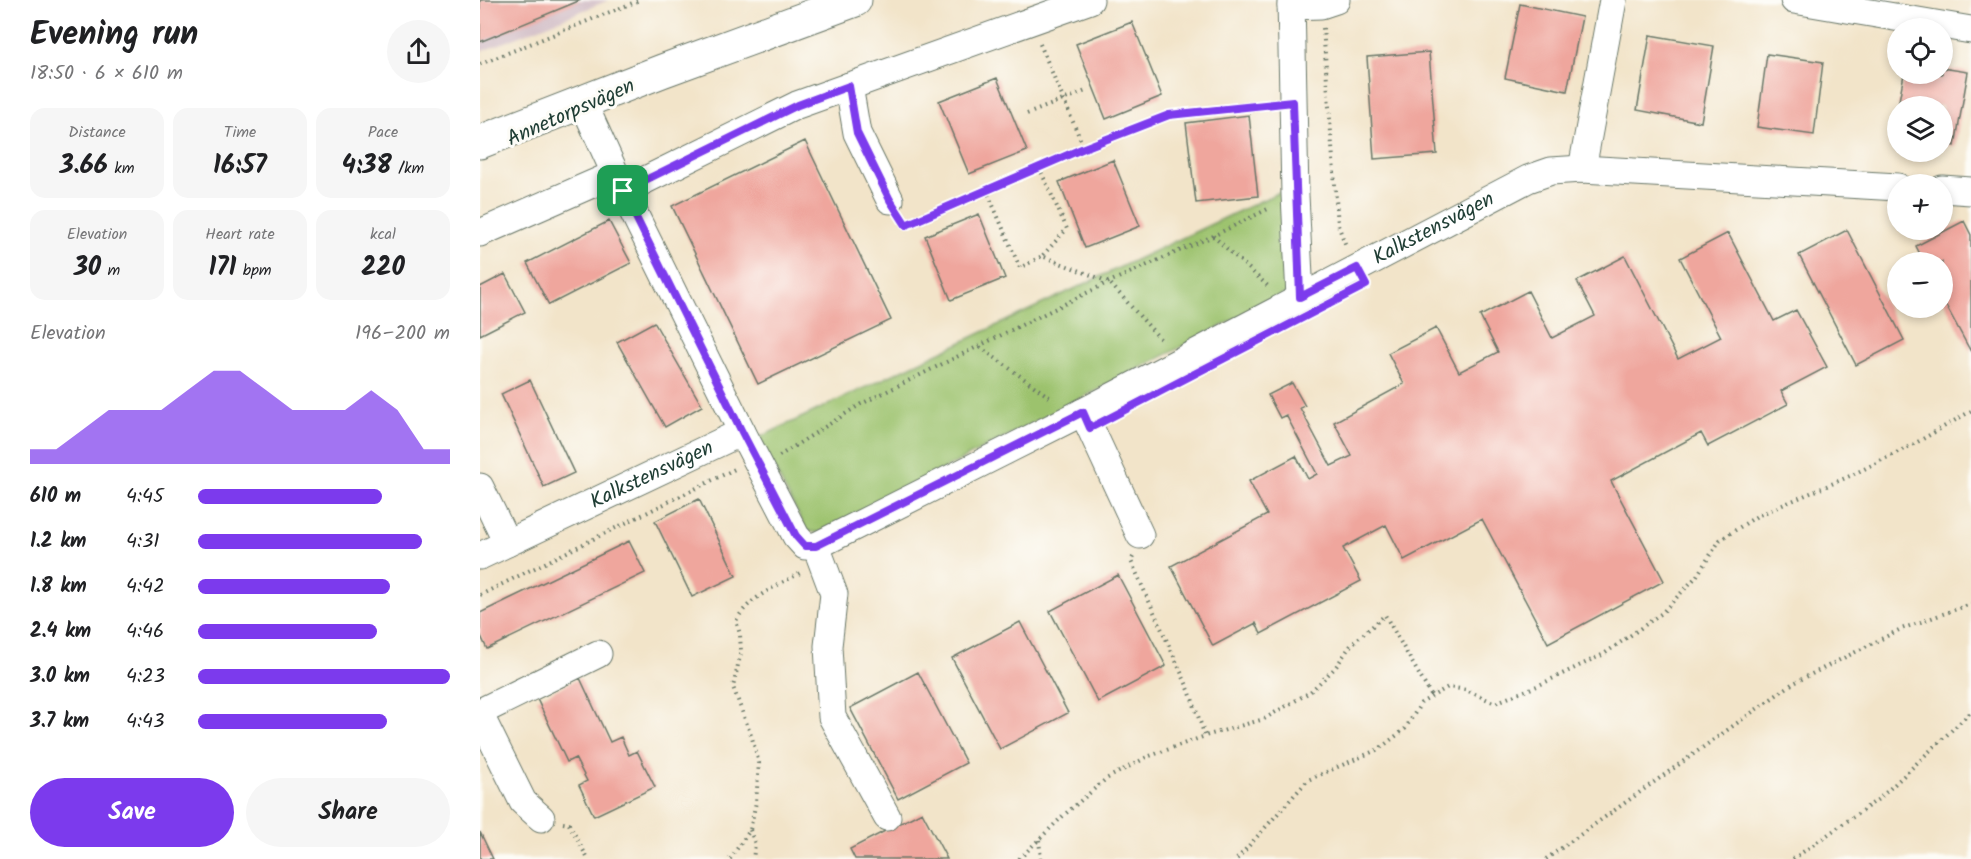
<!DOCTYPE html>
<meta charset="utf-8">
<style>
:root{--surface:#fff;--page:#f6f6f6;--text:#202124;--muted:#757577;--accent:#7c3aed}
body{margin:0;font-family:Kalam,sans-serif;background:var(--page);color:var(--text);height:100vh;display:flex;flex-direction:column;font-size:22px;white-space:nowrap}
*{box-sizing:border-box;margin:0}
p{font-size:20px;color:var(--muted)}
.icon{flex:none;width:33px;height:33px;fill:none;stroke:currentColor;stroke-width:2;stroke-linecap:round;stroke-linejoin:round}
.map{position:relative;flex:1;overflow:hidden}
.details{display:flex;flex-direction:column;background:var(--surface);width:480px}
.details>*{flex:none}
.buttons{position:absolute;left:1407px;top:18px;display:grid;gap:12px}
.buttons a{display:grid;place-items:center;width:66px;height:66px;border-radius:50%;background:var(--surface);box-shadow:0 3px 9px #0003;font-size:30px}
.pin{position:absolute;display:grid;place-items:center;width:51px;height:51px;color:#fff;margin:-26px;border-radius:12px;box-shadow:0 3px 9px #0006}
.round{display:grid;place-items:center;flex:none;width:63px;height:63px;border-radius:32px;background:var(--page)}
.summary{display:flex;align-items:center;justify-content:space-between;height:102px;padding:0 30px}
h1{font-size:33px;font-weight:600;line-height:45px}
.metrics{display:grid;grid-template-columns:repeat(3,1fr);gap:9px;height:102px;padding:6px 30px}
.metrics div{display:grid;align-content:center;border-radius:15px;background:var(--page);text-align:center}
.metrics b{font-size:26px;font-weight:600}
.metrics small{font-size:16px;font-weight:400}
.metrics p{font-size:16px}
.chart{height:168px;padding:12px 30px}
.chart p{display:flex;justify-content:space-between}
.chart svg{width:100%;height:108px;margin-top:6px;fill:var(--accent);opacity:.7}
.cta{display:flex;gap:12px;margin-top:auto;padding:12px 30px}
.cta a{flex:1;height:69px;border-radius:36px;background:var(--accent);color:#fff;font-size:24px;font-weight:600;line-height:69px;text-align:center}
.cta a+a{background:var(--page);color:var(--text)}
ul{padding:0 30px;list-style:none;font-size:20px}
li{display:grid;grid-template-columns:96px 72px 1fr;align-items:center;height:45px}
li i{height:15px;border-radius:8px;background:var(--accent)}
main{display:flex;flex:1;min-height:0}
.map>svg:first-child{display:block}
.industrial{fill:#d2bdc6}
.green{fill:#9cc26d;stroke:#5e8050;stroke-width:1.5}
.building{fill:#efa69d}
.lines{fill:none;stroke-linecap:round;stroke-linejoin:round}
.minor-casing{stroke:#697768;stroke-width:29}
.major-casing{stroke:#697768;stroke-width:35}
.path{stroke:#697768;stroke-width:4;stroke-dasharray:1.5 4.5;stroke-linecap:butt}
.minor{stroke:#fff;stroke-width:27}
.major{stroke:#fff;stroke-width:33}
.route-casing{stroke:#fff;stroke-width:12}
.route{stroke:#7c3aed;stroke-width:8}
.labels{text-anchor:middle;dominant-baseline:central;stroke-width:6;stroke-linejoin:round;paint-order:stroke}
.street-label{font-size:21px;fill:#1f3d34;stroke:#fdfcf7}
</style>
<main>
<section class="details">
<div class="summary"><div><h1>Evening run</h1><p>18:50 · 6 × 610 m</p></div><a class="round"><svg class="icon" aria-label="share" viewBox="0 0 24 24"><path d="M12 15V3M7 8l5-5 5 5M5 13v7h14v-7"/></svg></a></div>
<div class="metrics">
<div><p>Distance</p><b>3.66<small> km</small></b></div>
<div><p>Time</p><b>16:57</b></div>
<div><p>Pace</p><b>4:38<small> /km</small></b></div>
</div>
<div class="metrics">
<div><p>Elevation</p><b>30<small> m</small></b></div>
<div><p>Heart rate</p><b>171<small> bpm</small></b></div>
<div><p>kcal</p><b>220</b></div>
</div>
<div class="chart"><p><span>Elevation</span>196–200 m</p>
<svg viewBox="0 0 160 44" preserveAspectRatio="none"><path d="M0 44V38L10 38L20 30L30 22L40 22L50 22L60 14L70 6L80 6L90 14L100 22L110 22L120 22L130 14L140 22L150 38L160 38V44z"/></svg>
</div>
<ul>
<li><b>610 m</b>4:45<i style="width:73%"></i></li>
<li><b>1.2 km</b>4:31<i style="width:89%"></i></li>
<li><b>1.8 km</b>4:42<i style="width:76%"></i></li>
<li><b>2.4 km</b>4:46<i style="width:71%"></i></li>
<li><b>3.0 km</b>4:23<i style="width:100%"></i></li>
<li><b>3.7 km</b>4:43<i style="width:75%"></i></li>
</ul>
<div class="cta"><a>Save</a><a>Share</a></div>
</section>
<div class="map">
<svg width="1491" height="859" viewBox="0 0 1491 859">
<rect width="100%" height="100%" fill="#fdfcf7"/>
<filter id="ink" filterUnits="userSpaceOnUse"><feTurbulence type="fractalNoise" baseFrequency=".0167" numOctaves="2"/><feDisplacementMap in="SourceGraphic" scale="12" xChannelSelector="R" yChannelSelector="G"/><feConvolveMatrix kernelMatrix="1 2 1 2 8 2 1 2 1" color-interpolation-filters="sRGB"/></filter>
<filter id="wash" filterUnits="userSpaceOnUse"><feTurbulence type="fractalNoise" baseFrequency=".008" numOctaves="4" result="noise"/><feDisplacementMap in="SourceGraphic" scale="24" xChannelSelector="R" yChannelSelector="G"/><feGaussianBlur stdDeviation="1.35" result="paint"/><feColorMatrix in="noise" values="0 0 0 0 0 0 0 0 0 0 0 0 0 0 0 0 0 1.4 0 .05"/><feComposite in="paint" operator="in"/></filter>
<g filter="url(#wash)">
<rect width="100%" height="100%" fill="#f2e4c9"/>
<path class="industrial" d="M0,0H129L0,52Z"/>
<path class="green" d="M808,188L810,291L339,533L327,531L278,438Z"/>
<g id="blocks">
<path class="building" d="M0,0H101L0,42Z
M1040,4L1102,17L1087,91L1025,78Z
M652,22L682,96L626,119L596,44Z
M1170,35L1234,46L1221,122L1157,110Z
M949,52L957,154L894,159L887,57Z
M1287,54L1343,62L1334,135L1277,127Z
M1462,68L1488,72L1475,146L1462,144V106H1418L1424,74H1462Z
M517,78L547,151L489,174L459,101Z
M769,115L778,196L716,203L706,123Z
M1416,117H1418V136L1413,135Z
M325,141L411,320L278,384L192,206Z
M633,160L660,226L605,248L579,182Z
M499,214L525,278L471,300L445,236Z
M129,221L151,263L69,305L47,263Z
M1484,221L1491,235V352L1462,298V262H1444L1436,246Z
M1367,230L1424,340L1376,365L1319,255Z
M1248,233L1294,321L1316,310L1347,367L1301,391L1308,404L1228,446L1221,433L1131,481L1184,581L1068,643L1002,519L924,560L906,525L863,548L881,581L781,634L776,623L733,646L691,566L787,515L769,481L816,456L828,479L837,474L806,415L800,418L788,395L812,383L825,406L820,408L851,466L872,456L854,422L924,384L908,353L956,328L979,372L1018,352L1000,316L1048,291L1072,338L1115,316L1097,281L1145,256L1198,359L1241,337L1200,258Z
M25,274L45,312L0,335V287Z
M174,322L222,406L185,427L137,342Z
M50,380L94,473L64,487L21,394Z
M219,499L256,576L212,597L175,521Z
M149,541L165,573L7,649L0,634V613Z
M638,575L686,666L618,702L570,611Z
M540,622L588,713L520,749L472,658Z
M438,672L486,763L418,799L370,708Z
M100,678L130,742L141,737L149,755L157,751L175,787L114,816L99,785L107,781L95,758L87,762L57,699Z
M442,812L467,859H375L370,849Z
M0,832L13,859H0Z"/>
</g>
</g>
<g filter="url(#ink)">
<use href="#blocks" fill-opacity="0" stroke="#697768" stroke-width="1.5"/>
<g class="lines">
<defs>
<g id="minor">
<path d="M811,0L815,195L820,297"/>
<path d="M1314,0L1491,30"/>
<path d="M811,6L841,5L856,0"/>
<path d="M369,86L377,133L410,200"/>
<path d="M106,109L143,191L262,432"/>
<path d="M1102,169L1133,0"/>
<path d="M1462,189L1491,191"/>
<path d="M143,191L317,105L610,0"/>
<path d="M0,233L135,174"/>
<path d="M603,412L660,535"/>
<path d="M0,487L27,543"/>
<path d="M336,546L354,594L348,646L352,717L407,817"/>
<path id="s1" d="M0,556L262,432L316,536L325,546H336L603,412L1048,179L1071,171L1102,169L1418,187"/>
<path d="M0,712L118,654"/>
<path d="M0,715L43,802L61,818"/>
</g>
<path id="major" d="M0,142L182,71L375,0"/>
</defs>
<use href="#minor" class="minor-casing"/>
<use href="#major" class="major-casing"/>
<path class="path" d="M843,28L858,225L866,246
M560,44L604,148
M0,64L160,0
M547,114L606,91
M559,167L587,229L562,256
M506,189L540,268L562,256L629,282L683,342
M422,220L426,225L604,148L689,115L788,104
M733,236L789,287
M500,347L572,399
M299,456L381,404L629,282L733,236L790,208
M653,557L651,561L709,690L725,736
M0,595L255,469
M83,823L89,824L108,859
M270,830L275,844L273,859
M559,840L561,859
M250,859L270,830L276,802L279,763L272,738L253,687L261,652L260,634L256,621C269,597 297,586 320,573
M539,859L584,815L626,779L667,757L725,736L784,719L830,692L855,668L871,645L905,615L952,697
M757,859L828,780L899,749L925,729L941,703L968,687L986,690L1015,703L1057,686L1124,654L1182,613L1216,577L1240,540L1277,516L1370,476L1434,444L1491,411
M1066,859L1312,684L1421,629L1491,604
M1313,859L1400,798L1491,712"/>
<use href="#minor" class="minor"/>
<use href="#major" class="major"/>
</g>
</g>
<g class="lines" filter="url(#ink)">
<defs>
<path id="route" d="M369,86L377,133L410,200L426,225L604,148L689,115L813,102L820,297L877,268L886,285L610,428L603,412L336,546H325L316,536L262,432L143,191L318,105Z"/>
</defs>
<use href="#route" class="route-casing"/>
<use href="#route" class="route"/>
</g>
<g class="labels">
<g class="street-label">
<text transform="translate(91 113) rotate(-24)">Annetorpsvägen</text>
<text stroke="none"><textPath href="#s1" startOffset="1126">Kalkstensvägen</textPath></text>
<text stroke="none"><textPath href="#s1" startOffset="190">Kalkstensvägen</textPath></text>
</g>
</g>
</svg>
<div class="buttons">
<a><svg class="icon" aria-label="locate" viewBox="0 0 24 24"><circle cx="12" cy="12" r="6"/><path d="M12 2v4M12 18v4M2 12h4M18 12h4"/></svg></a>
<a><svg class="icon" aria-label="layers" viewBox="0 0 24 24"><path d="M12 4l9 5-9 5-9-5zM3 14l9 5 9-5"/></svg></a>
<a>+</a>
<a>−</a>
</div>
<div class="pin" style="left:143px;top:191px;background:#1e9e55"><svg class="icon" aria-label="arrive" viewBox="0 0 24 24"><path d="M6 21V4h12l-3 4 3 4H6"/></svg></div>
</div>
</main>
